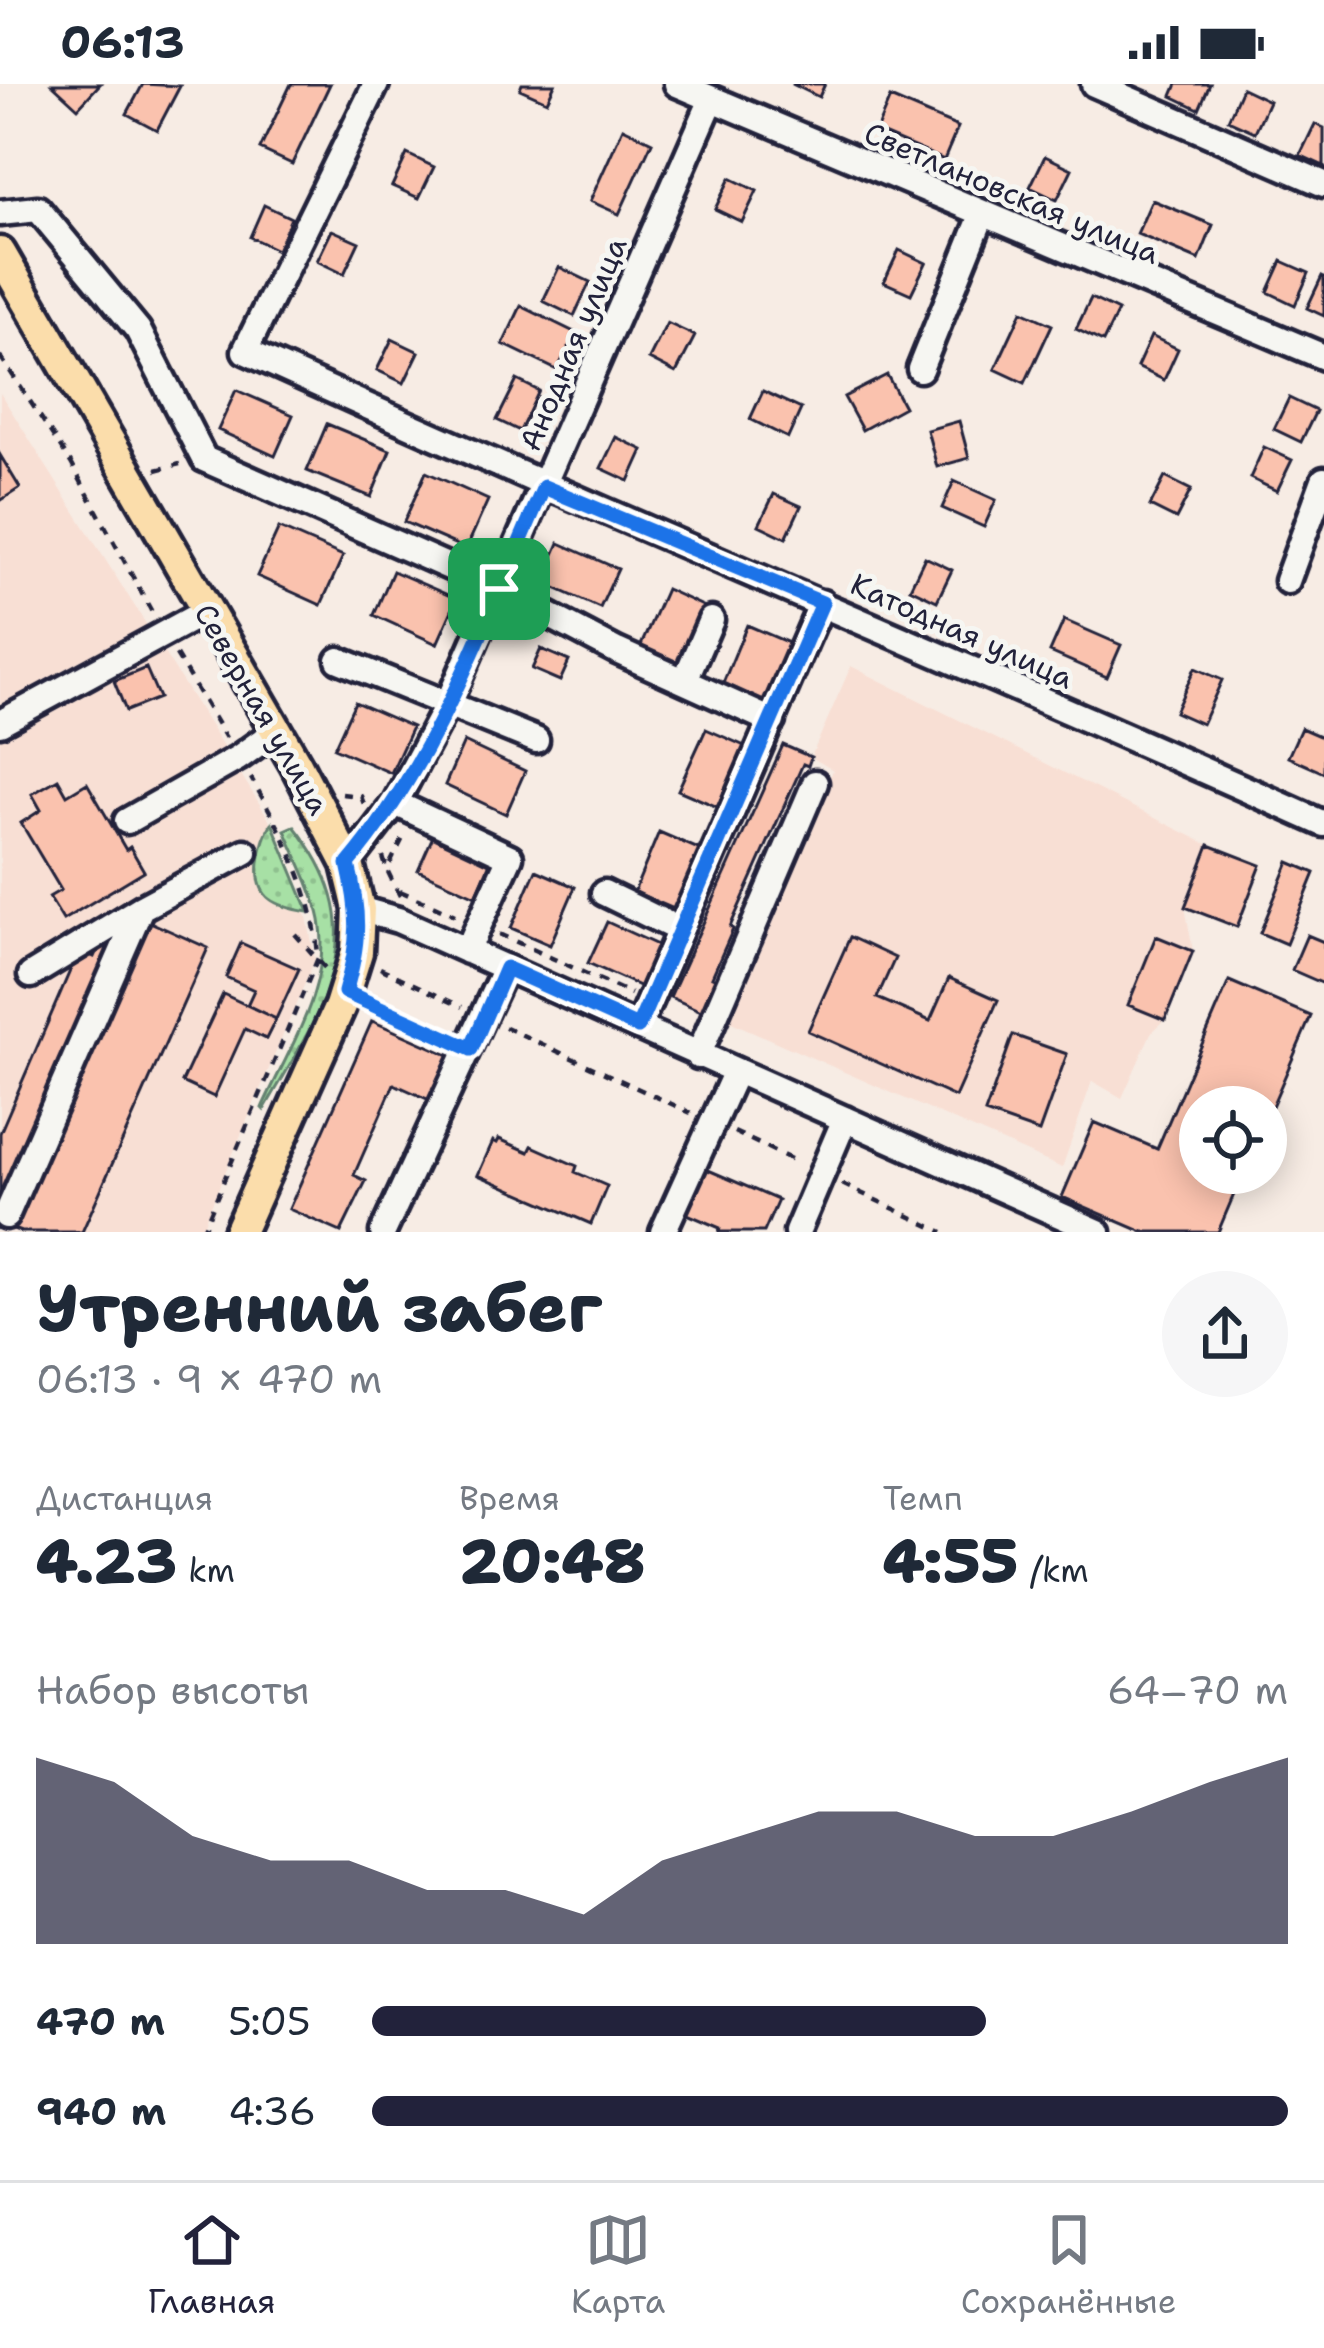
<!DOCTYPE html>
<html lang="ru">
<meta charset="utf-8">
<style>
:root{--surface:#fff;--page:#f6f6f7;--text:#1f2937;--muted:#747a83;--line:#e0e1e3;--accent:#22223b}
body{margin:0;font-family:"Shantell Sans",sans-serif;background:var(--page);color:var(--text);height:100vh;display:flex;flex-direction:column;font-size:45px;white-space:nowrap}
*{box-sizing:border-box;margin:0}
p{font-size:39px;color:var(--muted)}
.icon{flex:none;width:66px;height:66px;fill:none;stroke:currentColor;stroke-width:2;stroke-linecap:round;stroke-linejoin:round}
.map{position:relative;height:1148px;overflow:hidden}
.sheet{display:flex;flex-direction:column;background:var(--surface);flex:1}
.sheet>*{flex:none}
.buttons{position:absolute;left:1179px;top:1002px;display:grid;gap:24px}
.buttons a{display:grid;place-items:center;width:108px;height:108px;border-radius:50%;background:var(--surface);box-shadow:0 6px 30px #0003;font-size:60px}
.pin{position:absolute;display:grid;place-items:center;width:102px;height:102px;color:#fff;margin:-51px;border-radius:24px;box-shadow:0 6px 18px #0006}
.round{display:grid;place-items:center;flex:none;width:126px;height:126px;border-radius:63px;background:var(--page)}
.head{display:flex;align-items:center;justify-content:space-between;height:204px;padding:0 36px}
h1{font-size:66px;font-weight:800;line-height:90px}
.metrics{display:grid;grid-template-columns:repeat(3,1fr);gap:18px;height:204px;padding:12px 36px}
.metrics div{display:grid;align-content:center}
.metrics b{font-size:60px;font-weight:800}
.metrics small{font-size:33px;font-weight:400}
.metrics p{font-size:33px}
.chart{height:336px;padding:24px 36px}
.chart p{display:flex;justify-content:space-between}
.chart svg{width:100%;height:216px;margin-top:12px;fill:var(--accent);opacity:.7}
ul{padding:0 36px;list-style:none;font-size:39px}
li{display:grid;grid-template-columns:192px 144px 1fr;align-items:center;height:90px}
li i{height:30px;border-radius:15px;background:var(--accent)}
.status{display:flex;justify-content:space-between;align-items:center;height:84px;padding:0 60px;background:var(--surface);direction:ltr}
.status svg{height:33px;fill:currentColor}
.menu{display:flex;justify-content:space-around;align-items:center;height:168px;border-top:3px solid var(--line);background:var(--surface);font-size:33px;color:var(--muted)}
.menu a{display:grid;justify-items:center;gap:6px}
.menu .on{color:var(--accent)}
.map>svg:first-child{display:block}
.built{fill:#f8dfd4}
.grass{fill:url(#grass-dots);stroke:#648170;stroke-width:3}
.building{fill:#fac2ae;stroke:#22223b;stroke-width:3}
.lines{fill:none;stroke-linecap:round;stroke-linejoin:round}
.minor-casing{stroke:#22223b;stroke-width:33}
.major-casing{stroke:#22223b;stroke-width:39}
.path{stroke:#22223b;stroke-width:4.5;stroke-dasharray:9 9;stroke-linecap:butt}
.minor{stroke:#f6f6f2;stroke-width:24}
.major{stroke:#fbddab;stroke-width:30}
.route-casing{stroke:#fff;stroke-width:24}
.route{stroke:#1a73e8;stroke-width:15}
.labels{text-anchor:middle;dominant-baseline:central;stroke-width:10;stroke-linejoin:round;paint-order:stroke}
.street-label{font-size:30px;fill:#22223b;stroke:#f6f6f2}
</style>
<div class="status"><b>06:13</b><svg viewBox="0 0 49 12"><path d="M0 12V9h3v3zM5 12V6h3v6zM10 12V3h3v9zM15 12V0h3v12zM26 1h20v11H26zM47 4h2v5h-2z"/></svg></div>
<div class="map">
<svg width="1324" height="1148" viewBox="0 0 1324 1148">
<defs>
<pattern id="grass-dots" width="8" height="8" patternUnits="userSpaceOnUse" patternTransform="scale(3)"><rect width="8" height="8" fill="#a7e0a5"/><path d="M2 2h.1M6 6h.1" fill="none" stroke="#8fc08f" stroke-width="1.8" stroke-linecap="round"/></pattern>
</defs>
<rect width="100%" height="100%" fill="#f7ece4"/>
<filter id="ink" filterUnits="userSpaceOnUse"><feTurbulence type="fractalNoise" baseFrequency=".00833" numOctaves="2"/><feDisplacementMap in="SourceGraphic" scale="24" xChannelSelector="R" yChannelSelector="G"/><feConvolveMatrix kernelMatrix="1 2 1 2 8 2 1 2 1" color-interpolation-filters="sRGB"/></filter>
<g filter="url(#ink)">
<path class="built" d="M0,309L271,738L307,833L315,875L200,1148H0Z
M851,582L1209,761L1185,823L1193,867L1165,936L1151,949L1122,1014L1092,997L1062,1084L722,934L833,686L811,673Z"/>
<path class="grass" d="M272,739L309,828C297,826 280,823 270,815C250,800 260,756 272,739Z
M294,742C379,848 323,923 264,1026L262,1024C288,966 332,902 320,836C314,806 297,775 285,746Z"/>
<path class="building" d="M52,0H100L78,24Z
M143,0L180,2L157,46L127,30Z
M291,0H330L292,80L260,65Z
M522,0H555L547,17L520,5Z
M792,0H825L819,13Z
M1177,0H1210L1199,25L1172,12Z
M1242,4L1269,17L1255,48L1228,36Z
M890,14L958,43L944,76L876,47Z
M1315,40L1324,44V82L1300,71Z
M623,44L652,58L619,130L590,117Z
M407,70L434,83L419,114L392,102Z
M1045,72L1072,85L1057,116L1030,103Z
M730,94L757,107L742,138L715,125Z
M1152,116L1213,141L1199,176L1137,150Z
M264,121L291,134L277,166L250,153Z
M332,146L359,158L344,190L317,177Z
M899,166L926,179L911,210L884,198Z
M1282,177L1309,189L1295,221L1268,208Z
M559,183L590,198L574,232L543,217Z
M1322,192L1324,193V232L1307,224Z
M1091,214L1118,227L1103,258L1076,245Z
M521,222L576,249L557,286L503,260Z
M1022,227L1052,241L1025,299L995,285Z
M667,239L695,252L676,289L649,275Z
M1151,252L1178,265L1164,296L1137,283Z
M392,255L419,268L404,299L377,286Z
M887,291L904,323L862,346L844,313Z
M517,296L539,307L520,347L497,336Z
M236,306L293,331L275,372L218,346Z
M763,307L801,325L788,354L750,335Z
M1289,314L1316,327L1301,358L1274,345Z
M959,337L969,374L937,383L927,346Z
M327,340L390,366L371,413L307,387Z
M616,353L643,366L629,397L601,384Z
M1264,363L1292,376L1277,407L1250,394Z
M0,371L20,404L0,417Z
M426,388L488,416L466,465L404,438Z
M1165,393L1191,406L1176,435L1150,422Z
M954,397L996,416L984,443L942,424Z
M774,410L801,422L786,454L759,441Z
M279,444L343,472L321,521L257,492Z
M559,459L618,485L600,524L542,498Z
M925,473L952,486L937,517L910,504Z
M393,487L457,515L437,560L374,531Z
M666,505L707,524L681,584L639,566Z
M1064,536L1121,561L1107,593L1050,568Z
M747,541L789,559L763,622L721,604Z
M541,565L569,577L560,597L532,585Z
M146,584L159,614L126,627L114,597Z
M1195,584L1222,596L1202,640L1175,628Z
M355,618L412,643L391,689L334,664Z
M1301,644L1324,654V689L1288,673Z
M706,645L749,664L722,725L678,706Z
M464,658L525,687L506,730L445,701Z
M783,661L811,673L808,682L803,680L730,843L733,845L712,893L722,897L708,930L670,913Z
M58,695L67,711L87,699L126,766L130,763L144,787L63,836L49,813L61,806L21,739L41,726L32,710Z
M438,741L495,767L476,812L418,786Z
M659,748L701,766L676,826L634,808Z
M1209,761L1261,781L1237,843L1185,823Z
M1289,778L1315,789L1286,860L1260,849Z
M536,786L575,803L550,861L511,844Z
M150,838L208,864L82,1148H21L13,1145Z
M607,838L666,865L648,906L588,879Z
M1307,851L1324,858V900L1292,886Z
M1156,852L1193,867L1165,936L1128,921Z
M103,853L114,858L4,1113L0,1111V1049L79,866L94,873Z
M850,853L895,874L877,914L930,937L949,894L998,916L955,1013L808,947Z
M241,859L299,885L276,935L247,921L254,906L226,893Z
M1229,897L1311,932L1266,1036V1023H1200V1089H1243L1218,1148H1143L1062,1113L1094,1038L1157,1065Z
M223,910L276,935L266,955L245,945L214,1013L182,998Z
M372,937L453,973L434,1018L394,1000L354,1091L366,1097L341,1148L289,1125Z
M1013,951L1067,970L1039,1048L985,1029Z
M499,1055L529,1068L532,1062L577,1082L575,1088L607,1102L591,1140L478,1091L493,1057L497,1059Z
M699,1082L778,1116L764,1148H719L720,1144L680,1127Z"/>
<g class="lines">
<defs>
<path id="minor" d="M376,0L245,267C602,430 966,579 1324,740
M677,0L1324,273
M1094,0L1324,100
M0,129L38,125L138,246L204,375L499,505L617,567L772,637
M920,285L983,129
M1287,497L1324,396
M339,576L536,656
M685,596L711,536
M0,639L206,527
M395,719L510,773L467,867
M127,737L238,674L277,646
M348,780L395,719L447,621L712,15
M604,809L680,846
M359,825L398,836L1098,1148
M31,891L141,824
M638,943L822,519
M698,972L815,699
M6,1132L141,824L245,768
M383,1148L505,884
M663,1148L736,987
M797,1148L845,1035"/>
<path id="major" d="M0,169L296,680L348,780L359,825L357,868L340,922L239,1148"/>
</defs>
<use href="#minor" class="minor-casing"/>
<use href="#major" class="major-casing"/>
<path class="path" d="M0,272L71,379L153,530
M156,386L180,380
M176,571L226,654
M342,710L361,712L365,723
M383,773L387,786
M400,807L455,831
M400,812L387,786L406,748
M295,850L326,885
M499,850L631,910
M380,884L462,923
M366,918L449,955
M505,943L691,1029
M734,1048L799,1079
M842,1100L943,1148
M202,1148L318,874C315,809 284,750 251,694"/>
<use href="#minor" class="minor"/>
<use href="#major" class="major"/>
</g>
</g>
<g class="lines" filter="url(#ink)">
<defs>
<path id="route" d="M544,403L822,519L638,943L506,884L471,965L345,908C360,858 360,830 348,780C439,673 487,530 544,403Z"/>
</defs>
<use href="#route" class="route-casing"/>
<use href="#route" class="route"/>
</g>
<g class="labels">
<g class="street-label">
<text transform="translate(1012 109) rotate(23)">Светлановская улица</text>
<text transform="translate(573 260) rotate(-67)">Анодная улица</text>
<text transform="translate(962 547) rotate(24)">Катодная улица</text>
<text transform="translate(262 625) rotate(60)">Северная улица</text>
</g>
</g>
</svg>
<div class="buttons">
<a><svg class="icon" aria-label="locate" viewBox="0 0 24 24"><circle cx="12" cy="12" r="6"/><path d="M12 2v4M12 18v4M2 12h4M18 12h4"/></svg></a>
</div>
<div class="pin" style="left:499px;top:505px;background:#1e9e55"><svg class="icon" aria-label="arrive" viewBox="0 0 24 24"><path d="M6 21V4h12l-3 4 3 4H6"/></svg></div>
</div>
<section class="sheet">
<div class="head"><div><h1>Утренний забег</h1><p>06:13 · 9 × 470 m</p></div><a class="round"><svg class="icon" aria-label="share" viewBox="0 0 24 24"><path d="M12 15V3M7 8l5-5 5 5M5 13v7h14v-7"/></svg></a></div>
<div class="metrics">
<div><p>Дистанция</p><b>4.23<small> km</small></b></div>
<div><p>Время</p><b>20:48</b></div>
<div><p>Темп</p><b>4:55<small> /km</small></b></div>
</div>
<div class="chart"><p><span>Набор высоты</span>64–70 m</p>
<svg viewBox="0 0 160 44" preserveAspectRatio="none"><path d="M0 44V6L10 11L20 22L30 27L40 27L50 33L60 33L70 38L80 27L90 22L100 17L110 17L120 22L130 22L140 17L150 11L160 6V44z"/></svg>
</div>
<ul>
<li><b>470 m</b>5:05<i style="width:67%"></i></li>
<li><b>940 m</b>4:36<i style="width:100%"></i></li>
</ul>
</section>
<nav class="menu">
<a class="on"><svg class="icon" aria-label="home" viewBox="0 0 24 24"><path d="M3 11l9-7 9 7M6 9v11h12V9"/></svg>Главная</a>
<a><svg class="icon" aria-label="map" viewBox="0 0 24 24"><path d="M3 6l6-2 6 2 6-2v14l-6 2-6-2-6 2zM9 4v14M15 6v14"/></svg>Карта</a>
<a><svg class="icon" aria-label="saved" viewBox="0 0 24 24"><path d="M7 4h10v16l-5-4-5 4z"/></svg>Сохранённые</a>
</nav>
